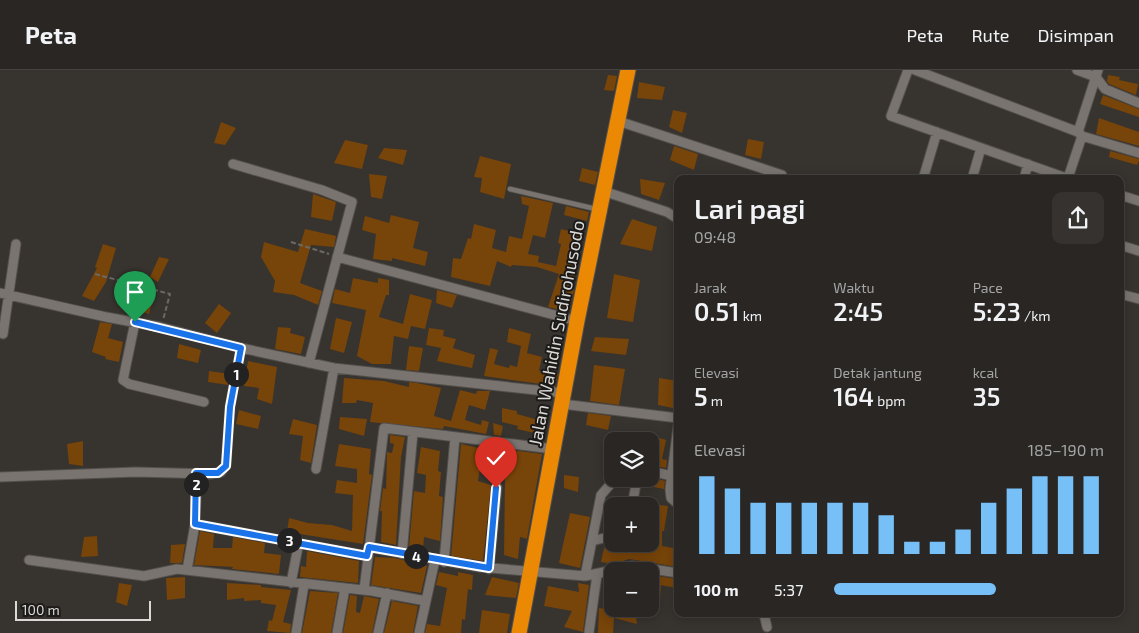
<!DOCTYPE html>
<html lang="id">
<meta charset="utf-8">
<style>
:root{--surface:#292623;--page:#353230;--text:#f1f3f6;--muted:#a5a5a6;--line:#454341;--accent:#76c0f7}
body{margin:0;font-family:"Exo 2",sans-serif;background:var(--page);color:var(--text);height:100vh;display:flex;flex-direction:column;font-size:19px;white-space:nowrap}
*{box-sizing:border-box;margin:0}
p{font-size:16px;color:var(--muted)}
.icon{flex:none;width:28px;height:28px;fill:none;stroke:currentColor;stroke-width:2;stroke-linecap:round;stroke-linejoin:round}
.map{position:relative;flex:1;overflow:hidden}
.drawer{position:absolute;left:674px;top:105px;width:450px;height:442px;display:flex;flex-direction:column;background:var(--surface);border-radius:10px;box-shadow:0 2px 12px #0003,0 0 0 1px var(--line)}
.drawer>*{flex:none}
.fabs{position:absolute;left:604px;top:362px;display:grid;gap:10px}
.fabs a{display:grid;place-items:center;width:55px;height:55px;border-radius:10px;background:var(--surface);box-shadow:0 2px 12px #0003,0 0 0 1px var(--line);font-size:25px}
.scale{position:absolute;left:15px;bottom:12px;width:136px;box-sizing:border-box;padding-left:5px;border:2px solid #dbd9d6;border-top:0;font-size:14px;line-height:18px;white-space:nowrap;color:#dbd9d6;-webkit-text-stroke:4px #1d1b19;paint-order:stroke}
.pin{position:absolute;display:grid;place-items:center;width:42px;height:42px;color:#fff;margin:-51px -21px;border-radius:50% 50% 50% 0;rotate:-45deg;box-shadow:0 0 5px #0007}
.pin .icon{rotate:45deg}
.km{position:absolute;width:25px;height:25px;margin:-12px;border-radius:50%;background:#222;color:#fff;font-size:14px;line-height:25px;text-align:center}
.round{display:grid;place-items:center;flex:none;width:52px;height:52px;border-radius:10px;background:var(--page)}
.headline{display:flex;align-items:center;justify-content:space-between;height:85px;padding:0 20px}
h1{font-size:28px;font-weight:600;line-height:38px}
.stats{display:grid;grid-template-columns:repeat(3,1fr);gap:8px;height:85px;padding:5px 20px}
.stats div{display:grid;align-content:center}
.stats b{font-size:25px;font-weight:600}
.stats small{font-size:14px;font-weight:400}
.stats p{font-size:14px}
.chart{height:140px;padding:10px 20px}
.chart p{display:flex;justify-content:space-between}
.chart svg{width:100%;height:90px;margin-top:5px;stroke:var(--accent);stroke-width:6}
ul{padding:0 20px;list-style:none;font-size:16px}
li{display:grid;grid-template-columns:80px 60px 1fr;align-items:center;height:38px}
li i{height:12px;border-radius:6px;background:var(--accent)}
header{display:flex;align-items:center;gap:30px;box-sizing:border-box;height:70px;padding:0 25px;background:var(--surface);border-bottom:1px solid var(--line)}
header strong{font-size:24px}
nav{display:flex;gap:28px;margin-inline-start:auto;font-size:18px}
.map>svg:first-child{display:block}
.building{fill:#774409}
.lines{fill:none;stroke-linecap:round;stroke-linejoin:round}
.lane-casing{stroke:#53504c;stroke-width:6}
.street-casing{stroke:#53504c;stroke-width:11}
.highway-casing{stroke:#53504c;stroke-width:17}
.path{stroke:#6c6965;stroke-width:2;stroke-dasharray:5 2.5;stroke-linecap:butt}
.lane{stroke:#797470;stroke-width:4.5}
.street{stroke:#797470;stroke-width:9}
.highway{stroke:#eb8804;stroke-width:15}
.route-casing{stroke:#fff;stroke-width:10}
.route{stroke:#1a73e8;stroke-width:6}
.labels{text-anchor:middle;dominant-baseline:central;stroke-width:4;stroke-linejoin:round;paint-order:stroke}
.street-label{font-size:18px;fill:#dbd9d6;stroke:#1d1b19}
</style>
<header>
<strong>Peta</strong>
<nav><a>Peta</a><a>Rute</a><a>Disimpan</a></nav>
</header>
<div class="map">
<svg width="1139" height="563" viewBox="0 0 1139 563">
<rect width="100%" height="100%" fill="#37332f"/>
<path class="building" d="M608,5L617,6L614,21L604,20Z
M1108,5L1120,7L1119,10L1138,14L1136,25L1109,14L1107,11Z
M639,12L665,17L662,30L637,28Z
M1103,25L1139,39V47L1100,34Z
M673,40L687,43L682,63L669,57Z
M1099,48L1139,62V76L1096,64Z
M221,52L236,58L225,75L214,73Z
M748,69L764,72L761,89L745,85Z
M345,70L368,75L362,99L334,93Z
M674,76L698,84L694,100L670,90Z
M384,78L407,80L403,95L378,88Z
M1110,81L1139,89V91L1137,95L1109,87Z
M480,86L511,94L504,129L480,122L482,108L474,107Z
M582,98L598,102L595,115L579,111Z
M369,104L387,106L382,129L371,127Z
M640,109L665,113L659,130L641,124Z
M313,124L336,132L332,151L311,147Z
M521,126L553,133L545,168L533,165L528,184L539,186L538,192L556,196L561,174L558,173L561,159L583,165L573,200L577,201L568,218L574,220L569,242L548,237L559,204L537,197L512,195L511,197L497,191L490,216L451,207L453,188L461,189L468,168L471,169L474,154L496,160L492,178L506,182L509,166L522,169L529,136L522,134Z
M566,136L589,142L587,151L564,145Z
M391,145L419,152L413,178L428,182L425,196L392,188V191L373,189L376,164L362,160L365,146L389,153Z
M632,149L657,157L652,181L620,174Z
M305,159L336,166L334,177L311,175L300,213L322,221L318,235L294,225L273,222L275,211L261,187L264,172L298,182Z
M103,174L116,178L106,212L94,231L82,226L97,198L95,197Z
M159,187L169,189L158,212L150,207Z
M614,204L640,210L633,252L607,248Z
M353,208L378,213V208L389,210V225H386L379,247L403,254L410,224L432,230L425,259L411,256L408,269L394,266L391,294H372L357,286L366,240L332,233L335,219L350,223Z
M437,220L457,225L452,238L436,233Z
M145,221L154,226L149,244L137,240Z
M219,234L231,243L217,263L205,253Z
M336,248L352,252L344,283L330,279Z
M100,252L112,254L108,268L123,272L119,292L105,289L106,287L92,282Z
M278,257L291,258L290,263L305,267L301,284L275,279Z
M429,258L444,260L443,266L456,269L453,278L475,285L472,298L437,291L441,278L426,275Z
M509,258L531,264L527,283L542,287L539,301L558,304L555,316L484,306L490,278L498,280L494,294L509,298L510,295L517,297L521,276L507,272Z
M595,267L629,269L626,285L591,281Z
M179,274L201,280L198,293L177,288Z
M409,276L423,278L419,301L406,300Z
M248,291L277,297L272,334L257,329L259,318L244,316Z
M594,295L625,299L619,335L590,331Z
M209,301L230,304L228,315L208,312Z
M344,308L384,311L409,317V312L417,313L441,318L434,346L451,351L460,320L476,324L477,321H490L485,340L469,335L465,350L481,355L482,350L489,352L486,364L444,356L443,359L370,352L373,333L357,330L356,333H342Z
M659,308L678,311V339L658,335Z
M502,338L517,341V344L542,351L539,364L517,359L518,356L502,352Z
M239,340L261,346L258,359L236,354Z
M588,343L611,346L608,360L586,355Z
M340,347L367,349L364,366L339,359Z
M293,349L317,355L311,393L300,390L303,366L289,364Z
M493,353L503,356L501,366L494,365Z
M390,365L405,367L401,387L396,475L381,472L382,441H380L383,418L386,419L387,382L392,383L394,374L390,373Z
M650,365L666,370L662,389L667,390L666,398L650,395Z
M83,371V396L69,394L67,374Z
M339,374L371,379L369,404L372,405L363,474L287,462L289,448L308,453L332,455L352,461L353,425L335,423L337,410L357,413V399L335,396Z
M461,374L483,379L478,411L491,415L483,491L451,486Z
M421,377L440,381L438,401L441,402L439,426L443,427L440,471L424,467L423,480L409,477L414,421L425,423L426,405L417,403Z
M511,380L542,384L527,469L520,467L518,489L504,485L505,408H497L495,386L511,383Z
M564,405L579,407L578,422L564,418Z
M650,407L665,411L664,419L643,415V409Z
M606,430L612,431V444L604,442Z
M650,434L668,436L664,461H662V476L678,479V497L629,489L614,494L601,492L604,478L634,480L635,477L640,478V474H650Z
M570,443L590,447L580,498L559,493Z
M200,461L214,464L213,478H232L233,467L265,473L264,483L281,485L279,504L232,499L233,497L194,495Z
M97,466L98,486L81,487L84,467Z
M185,474L182,493H170L171,475Z
M307,481L359,491L358,513L300,507L301,496L306,497Z
M375,487L395,488L427,496L421,523L371,515Z
M439,502L458,506V502L473,505L472,520L468,519L465,550L462,549L461,563H425L427,554L440,556L447,518L436,515Z
M650,505L677,509L676,518L661,515L659,542L650,540Z
M185,507V528L167,530L166,508Z
M492,507L519,513L516,528L485,525Z
M119,513L132,515L127,536L116,532Z
M227,513L261,515V517L291,520L283,552L291,554L290,563L267,561L269,550L272,551L276,535L261,533V530L244,531V528L227,530Z
M578,513L589,515L583,562L564,557L572,541L544,536L548,516L579,522Z
M606,520H612V539H635L637,554L614,548L613,563H598L599,538L606,539Z
M310,521L338,523L331,563H302Z
M350,525L357,526L356,542L360,543L364,526L379,529L372,563H343Z
M392,531L418,536L413,563H384Z
M482,540L510,544L507,563H479Z"/>
<g class="lines">
<defs>
<path id="lane" d="M510,119L596,139"/>
<path id="street" d="M908,0L891,46L1069,109
M915,0L1078,62
M1077,0L1096,7L1105,19L1139,33
M618,51L782,105
M1082,66L1139,83
M233,94L322,120L352,132L309,293
M1068,108L1082,66L1078,62L1098,0
M923,109L937,62
M972,109L981,78
M1024,109L1028,94
M603,121L667,142L678,149
M1120,125L1139,131
M1120,175L1139,181
M337,187L577,251
M0,223L106,247L160,257L241,278L334,298L564,323
M1120,224L1139,229
M135,252L123,310L129,314L204,332
M3,264L16,174
M562,334L678,348
M678,356L670,419L671,428L678,434
M316,399L334,298
M650,401L672,406
M0,407L136,402L211,404L221,402L226,395L230,337L241,278
M632,436L637,409
M195,454L367,486
M592,471L612,466
M369,477L479,497L585,506L601,425L615,409
M402,484L413,362
M29,490L144,506L177,499L372,521L426,531
M444,492L455,367
M489,499L497,417
M187,500L195,454L197,403
M585,506L632,496L678,503
M291,513L299,472
M364,520L384,358L553,379
M641,539V541
M764,544L767,557
M589,562L597,505
M296,563L304,515
M337,563L345,518
M378,563L387,523
M419,563L435,490"/>
<path id="highway" d="M519,563L577,251L628,0"/>
</defs>
<use href="#lane" class="lane-casing"/>
<use href="#street" class="street-casing"/>
<use href="#highway" class="highway-casing"/>
<path class="path" d="M291,172L329,184
M95,204L170,224L163,250"/>
<use href="#lane" class="lane"/>
<use href="#street" class="street"/>
<use href="#highway" class="highway"/>
</g>
<g class="lines">
<defs>
<path id="route" d="M135,252L241,278L230,337L226,396L218,403H196L195,454L367,486L369,477L489,498L496,418"/>
</defs>
<use href="#route" class="route-casing"/>
<use href="#route" class="route"/>
</g>
<g class="labels">
<g class="street-label">
<text transform="translate(556 263) rotate(-79)">Jalan Wahidin Sudirohusodo</text>
</g>
</g>
</svg>
<div class="fabs">
<a><svg class="icon" aria-label="layers" viewBox="0 0 24 24"><path d="M12 4l9 5-9 5-9-5zM3 14l9 5 9-5"/></svg></a>
<a>+</a>
<a>−</a>
</div>
<div class="scale">100 m</div>
<div class="pin" style="left:135px;top:252px;background:#1e9e55"><svg class="icon" aria-label="arrive" viewBox="0 0 24 24"><path d="M6 21V4h12l-3 4 3 4H6"/></svg></div>
<div class="pin" style="left:496px;top:418px;background:#d93025"><svg class="icon" aria-label="check" viewBox="0 0 24 24"><path d="M5 12l5 5 9-10"/></svg></div>
<b class="km" style="left:236px;top:304px">1</b>
<b class="km" style="left:196px;top:414px">2</b>
<b class="km" style="left:289px;top:470px">3</b>
<b class="km" style="left:416px;top:486px">4</b>
<section class="drawer">
<div class="headline"><div><h1>Lari pagi</h1><p>09:48</p></div><a class="round"><svg class="icon" aria-label="share" viewBox="0 0 24 24"><path d="M12 15V3M7 8l5-5 5 5M5 13v7h14v-7"/></svg></a></div>
<div class="stats">
<div><p>Jarak</p><b>0.51<small> km</small></b></div>
<div><p>Waktu</p><b>2:45</b></div>
<div><p>Pace</p><b>5:23<small> /km</small></b></div>
</div>
<div class="stats">
<div><p>Elevasi</p><b>5<small> m</small></b></div>
<div><p>Detak jantung</p><b>164<small> bpm</small></b></div>
<div><p>kcal</p><b>35</b></div>
</div>
<div class="chart"><p><span>Elevasi</span>185–190 m</p>
<svg viewBox="0 0 160 44" preserveAspectRatio="none"><path d="M5 44V6M15 44V12M25 44V19M35 44V19M45 44V19M55 44V19M65 44V19M75 44V25M85 44V38M95 44V38M105 44V32M115 44V19M125 44V12M135 44V6M145 44V6M155 44V6"/></svg>
</div>
<ul>
<li><b>100 m</b>5:37<i style="width:60%"></i></li>
</ul>
</section>
</div>
